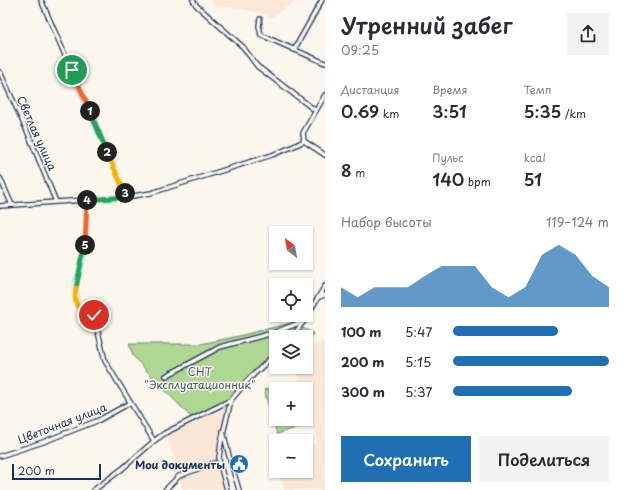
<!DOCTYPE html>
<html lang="ru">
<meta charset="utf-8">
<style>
:root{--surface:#fff;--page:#f2f2f3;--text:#2b2b33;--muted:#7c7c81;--accent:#1f6fb2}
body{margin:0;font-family:"Playpen Sans",sans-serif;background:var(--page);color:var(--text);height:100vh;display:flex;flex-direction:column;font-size:15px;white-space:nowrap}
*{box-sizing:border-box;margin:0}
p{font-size:13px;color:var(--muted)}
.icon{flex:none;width:22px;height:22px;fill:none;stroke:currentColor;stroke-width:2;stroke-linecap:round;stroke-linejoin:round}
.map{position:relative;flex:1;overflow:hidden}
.drawer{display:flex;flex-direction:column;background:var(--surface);width:300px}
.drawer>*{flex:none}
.needle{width:26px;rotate:329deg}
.buttons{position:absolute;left:269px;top:226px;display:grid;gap:8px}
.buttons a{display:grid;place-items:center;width:44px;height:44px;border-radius:0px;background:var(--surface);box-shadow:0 1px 3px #0004;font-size:20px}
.scale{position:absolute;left:12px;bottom:10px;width:89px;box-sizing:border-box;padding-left:4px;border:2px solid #1b2f5e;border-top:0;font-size:11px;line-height:14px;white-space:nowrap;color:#1b2f5e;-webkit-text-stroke:3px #fbf7ec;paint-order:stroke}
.pin{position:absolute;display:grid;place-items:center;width:34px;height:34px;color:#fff;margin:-17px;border:2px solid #fff;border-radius:50%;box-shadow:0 1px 4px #0007}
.km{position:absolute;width:20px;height:20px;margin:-10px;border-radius:50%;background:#222;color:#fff;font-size:11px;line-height:20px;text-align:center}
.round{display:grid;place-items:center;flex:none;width:42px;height:42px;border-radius:0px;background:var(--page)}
.overview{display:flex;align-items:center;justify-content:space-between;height:68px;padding:0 16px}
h1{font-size:22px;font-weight:600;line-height:30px}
.metrics{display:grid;grid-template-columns:repeat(3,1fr);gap:6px;height:68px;padding:4px 16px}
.metrics div{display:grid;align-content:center}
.metrics b{font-size:17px;font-weight:600}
.metrics small{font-size:11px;font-weight:400}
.metrics p{font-size:11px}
.chart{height:112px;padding:8px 16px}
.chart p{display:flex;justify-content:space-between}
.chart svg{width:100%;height:72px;margin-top:4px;fill:var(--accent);opacity:.7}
.cta{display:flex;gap:8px;margin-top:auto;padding:8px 16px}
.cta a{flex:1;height:46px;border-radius:0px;background:var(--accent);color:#fff;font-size:16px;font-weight:600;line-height:46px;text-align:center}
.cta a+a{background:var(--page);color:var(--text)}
ul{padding:0 16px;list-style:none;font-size:13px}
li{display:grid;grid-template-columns:64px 48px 1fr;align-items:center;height:30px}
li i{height:10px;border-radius:5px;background:var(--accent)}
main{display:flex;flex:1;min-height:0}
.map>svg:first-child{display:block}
.built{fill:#fae7d8}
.green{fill:#aed794;stroke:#648379}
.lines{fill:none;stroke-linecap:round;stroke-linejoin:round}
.minor-casing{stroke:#1b2f5e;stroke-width:6}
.minor{stroke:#fbf7ec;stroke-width:3.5}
.split-1-casing{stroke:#fff;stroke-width:8}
.split-2-casing{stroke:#fff;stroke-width:8}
.split-3-casing{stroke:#fff;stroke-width:8}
.split-4-casing{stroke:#fff;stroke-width:8}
.split-5-casing{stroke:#fff;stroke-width:8}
.split-6-casing{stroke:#fff;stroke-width:8}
.split-7-casing{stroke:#fff;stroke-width:8}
.split-1{stroke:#f0652b;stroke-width:5}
.split-2{stroke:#22a559;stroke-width:5}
.split-3{stroke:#f5b400;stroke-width:5}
.split-4{stroke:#22a559;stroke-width:5}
.split-5{stroke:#f0652b;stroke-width:5}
.split-6{stroke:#22a559;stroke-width:5}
.split-7{stroke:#f5b400;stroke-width:5}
.labels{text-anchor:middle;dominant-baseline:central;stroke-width:3;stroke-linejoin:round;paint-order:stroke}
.street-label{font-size:11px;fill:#1b2f5e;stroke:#fbf7ec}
.park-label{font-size:11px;fill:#40596c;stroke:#fbf7ec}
.poi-label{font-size:11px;font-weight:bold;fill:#1b2f5e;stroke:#fbf7ec;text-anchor:end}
</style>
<main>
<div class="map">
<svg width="325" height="490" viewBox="0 0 325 490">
<rect width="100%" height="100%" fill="#fbf7ec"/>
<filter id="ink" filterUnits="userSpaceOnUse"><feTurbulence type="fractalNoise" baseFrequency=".025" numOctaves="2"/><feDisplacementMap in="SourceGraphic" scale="8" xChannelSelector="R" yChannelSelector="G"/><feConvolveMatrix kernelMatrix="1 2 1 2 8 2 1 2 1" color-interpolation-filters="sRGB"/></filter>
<g filter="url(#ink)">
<path class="built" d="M210,0H298L270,18L265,14L241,9L215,6Z
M325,341V490H284L278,471H306V447L317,443L306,405V389H301L296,371L298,367H306L307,347Z
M227,404L228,407L221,427L218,460L180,475L166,435L197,418Z
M216,466L224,490H183L180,479Z"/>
<path class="green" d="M298,321L301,325L292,337H276V352L245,380L231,399L192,418L158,383L133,356L129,344H201L239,336Z
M303,328L313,333L310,340L300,334Z
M292,382L294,389H276V419H303L305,425L277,434L264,390Z"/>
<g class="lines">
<defs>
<path id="minor" d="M41,0L127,197
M193,0L196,5L243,47L257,66L316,111
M260,19L259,26L261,35L325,63
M294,50L322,0
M0,72L28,133L56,202
M304,141L303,133L325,95
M304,141L325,155
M0,178L12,205
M87,200C85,218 87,236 84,254C80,271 72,288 77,306L94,315L105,361L154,441
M0,206L127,197L151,193L272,155L292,147L304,141
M319,297L325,295
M292,337L304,321L325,286
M166,376L220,347L273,333L304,321
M223,431L229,456L239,490
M0,456L43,442L99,420L130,403
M94,490L122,469L154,441L165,433L231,400
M165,490L179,476L211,464L219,463
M227,490L220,465L219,458L221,442L231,400L247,381L276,353"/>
</defs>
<use href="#minor" class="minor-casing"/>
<use href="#minor" class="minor"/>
</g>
</g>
<g class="lines" filter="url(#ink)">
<defs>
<path id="split-1" d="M72,70L90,111"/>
<path id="split-2" d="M90,111L107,152"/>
<path id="split-3" d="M107,152L125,193"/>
<path id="split-4" d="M87,200L126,197L125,193"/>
<path id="split-5" d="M85,245L87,200"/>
<path id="split-6" d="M76,288L85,245"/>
<path id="split-7" d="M76,288L75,298L77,306L94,315"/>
</defs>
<use href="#split-1" class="split-1-casing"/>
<use href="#split-2" class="split-2-casing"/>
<use href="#split-3" class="split-3-casing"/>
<use href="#split-4" class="split-4-casing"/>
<use href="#split-5" class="split-5-casing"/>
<use href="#split-6" class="split-6-casing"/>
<use href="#split-7" class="split-7-casing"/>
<use href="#split-1" class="split-1"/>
<use href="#split-2" class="split-2"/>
<use href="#split-3" class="split-3"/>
<use href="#split-4" class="split-4"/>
<use href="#split-5" class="split-5"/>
<use href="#split-6" class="split-6"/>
<use href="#split-7" class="split-7"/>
</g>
<defs>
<symbol id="civic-disc" viewBox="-11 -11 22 22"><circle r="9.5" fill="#1f6fb2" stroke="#fbf7ec"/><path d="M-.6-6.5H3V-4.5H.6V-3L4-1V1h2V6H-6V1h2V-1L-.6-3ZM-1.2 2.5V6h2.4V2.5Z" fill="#fff"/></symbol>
</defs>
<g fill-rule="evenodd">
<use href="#civic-disc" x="228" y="453" width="22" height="22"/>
</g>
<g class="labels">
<g class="street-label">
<text transform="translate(37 133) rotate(66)">Светлая улица</text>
<text transform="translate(62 423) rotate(-21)">Цветочная улица</text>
</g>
<g class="park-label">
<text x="200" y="371">СНТ<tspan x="200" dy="13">"Эксплуатационник"</tspan></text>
</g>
<g class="poi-label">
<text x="225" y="464">Мои документы</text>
</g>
</g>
</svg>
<div class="buttons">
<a><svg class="needle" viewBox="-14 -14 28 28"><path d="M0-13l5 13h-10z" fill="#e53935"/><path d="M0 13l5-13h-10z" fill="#7c7c81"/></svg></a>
<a><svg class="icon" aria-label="locate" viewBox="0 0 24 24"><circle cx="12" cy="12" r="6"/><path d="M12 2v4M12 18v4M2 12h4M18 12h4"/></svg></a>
<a><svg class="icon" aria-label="layers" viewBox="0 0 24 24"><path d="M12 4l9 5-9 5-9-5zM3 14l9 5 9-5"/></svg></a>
<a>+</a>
<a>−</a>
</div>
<div class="scale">200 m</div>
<div class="pin" style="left:72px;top:70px;background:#1e9e55"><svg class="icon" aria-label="arrive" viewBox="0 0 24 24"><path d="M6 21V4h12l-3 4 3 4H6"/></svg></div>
<div class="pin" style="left:94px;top:315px;background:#d93025"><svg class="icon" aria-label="check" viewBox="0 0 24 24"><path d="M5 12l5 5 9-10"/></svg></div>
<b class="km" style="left:90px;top:111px">1</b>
<b class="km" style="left:107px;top:152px">2</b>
<b class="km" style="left:125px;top:193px">3</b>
<b class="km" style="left:87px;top:200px">4</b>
<b class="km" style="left:85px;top:245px">5</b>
</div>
<section class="drawer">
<div class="overview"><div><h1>Утренний забег</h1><p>09:25</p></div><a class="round"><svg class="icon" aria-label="share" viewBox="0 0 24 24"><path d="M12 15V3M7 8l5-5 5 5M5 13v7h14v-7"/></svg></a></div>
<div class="metrics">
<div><p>Дистанция</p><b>0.69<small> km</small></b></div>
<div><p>Время</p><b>3:51</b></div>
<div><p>Темп</p><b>5:35<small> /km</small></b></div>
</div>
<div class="metrics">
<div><b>8<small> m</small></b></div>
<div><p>Пульс</p><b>140<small> bpm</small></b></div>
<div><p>kcal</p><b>51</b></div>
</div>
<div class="chart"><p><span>Набор высоты</span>119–124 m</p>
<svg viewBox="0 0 160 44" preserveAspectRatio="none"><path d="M0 44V32L10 38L20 32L30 32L40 32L50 25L60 19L70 19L80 19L90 32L100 38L110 32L120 12L130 6L140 12L150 25L160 32V44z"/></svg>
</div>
<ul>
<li><b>100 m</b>5:47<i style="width:67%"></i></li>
<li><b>200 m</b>5:15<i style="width:100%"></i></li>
<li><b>300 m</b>5:37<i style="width:76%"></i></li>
</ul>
<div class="cta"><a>Сохранить</a><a>Поделиться</a></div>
</section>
</main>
